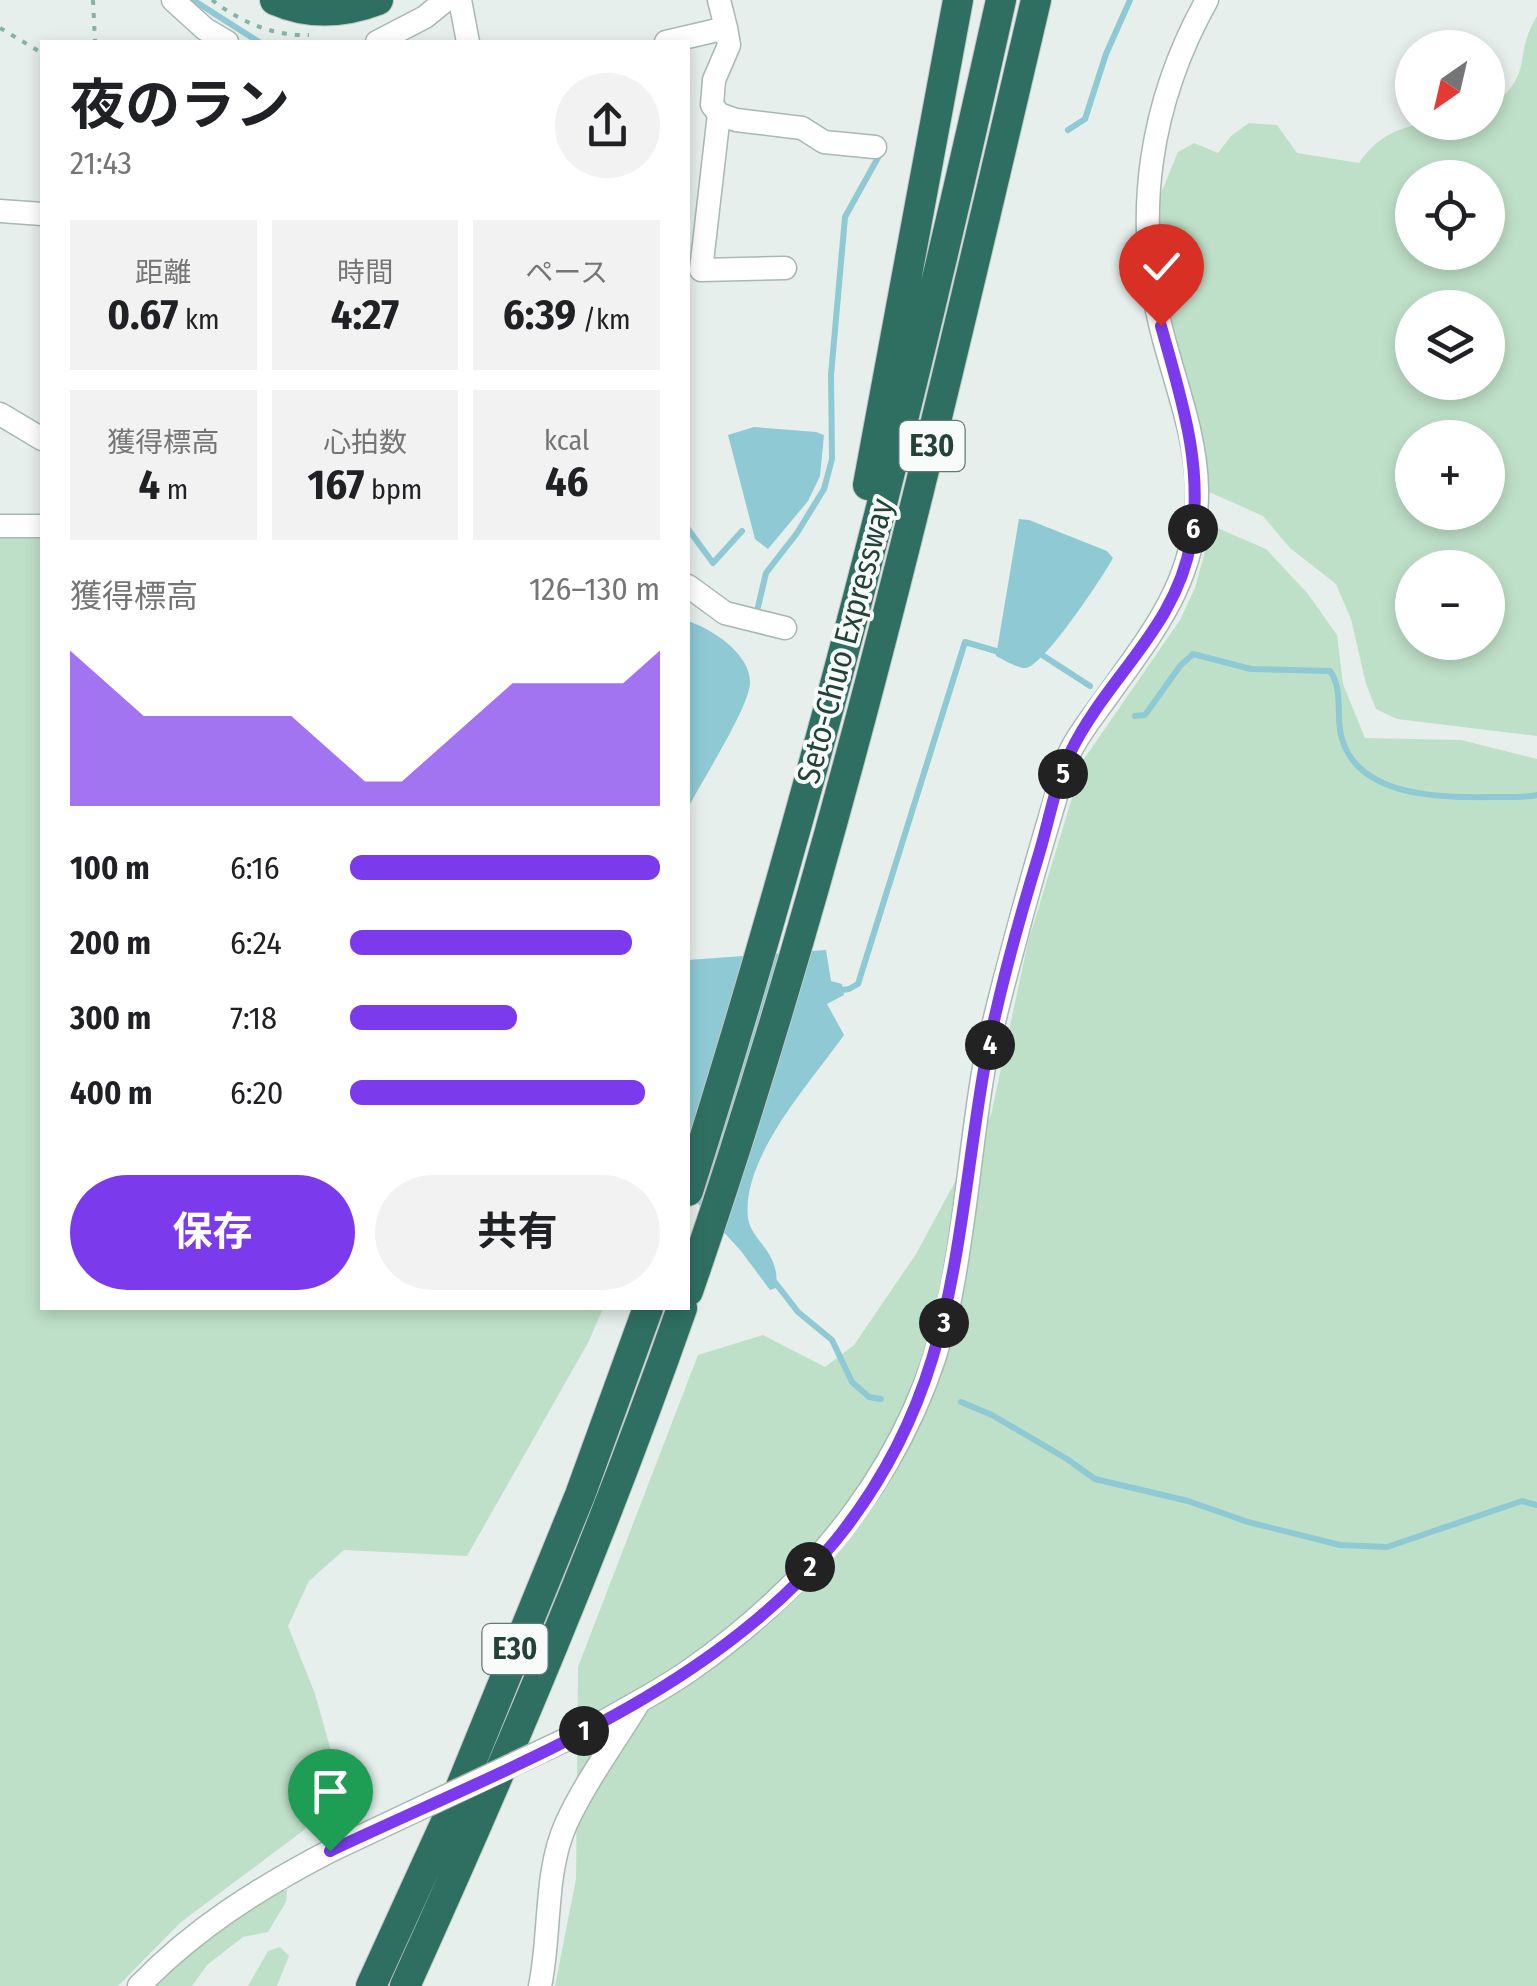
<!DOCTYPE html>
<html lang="ja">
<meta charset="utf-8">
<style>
:root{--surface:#fff;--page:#f2f2f2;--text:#202124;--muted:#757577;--accent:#7c3aed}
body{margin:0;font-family:"Fira Sans Condensed","Noto Sans JP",sans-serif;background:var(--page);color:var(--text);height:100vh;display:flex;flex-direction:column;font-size:38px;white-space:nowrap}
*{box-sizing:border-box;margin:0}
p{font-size:32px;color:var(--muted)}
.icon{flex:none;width:55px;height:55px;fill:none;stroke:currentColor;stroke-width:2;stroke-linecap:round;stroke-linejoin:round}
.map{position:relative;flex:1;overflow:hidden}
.side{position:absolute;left:40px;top:40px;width:650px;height:1270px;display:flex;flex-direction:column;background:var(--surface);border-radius:0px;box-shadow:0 5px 15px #0003}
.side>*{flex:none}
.needle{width:65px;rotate:214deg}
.controls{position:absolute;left:1395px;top:30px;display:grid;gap:20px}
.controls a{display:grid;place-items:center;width:110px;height:110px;border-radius:50%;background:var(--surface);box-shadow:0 5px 15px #0003;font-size:50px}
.pin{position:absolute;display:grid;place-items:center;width:85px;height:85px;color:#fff;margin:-102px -42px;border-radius:50% 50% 50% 0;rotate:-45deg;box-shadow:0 0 10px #0007}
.pin .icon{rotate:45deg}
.km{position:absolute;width:50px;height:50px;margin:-25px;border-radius:50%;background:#222;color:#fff;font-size:28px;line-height:50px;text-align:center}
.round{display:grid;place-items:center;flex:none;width:105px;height:105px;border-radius:52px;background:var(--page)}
.summary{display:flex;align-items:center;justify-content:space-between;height:170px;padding:0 30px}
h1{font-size:55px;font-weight:700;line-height:75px}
.metrics{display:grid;grid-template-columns:repeat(3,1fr);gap:15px;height:170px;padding:10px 30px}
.metrics div{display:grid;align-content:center;border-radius:0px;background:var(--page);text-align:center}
.metrics b{font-size:42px;font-weight:700}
.metrics small{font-size:28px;font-weight:400}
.metrics p{font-size:28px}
.chart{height:280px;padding:20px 30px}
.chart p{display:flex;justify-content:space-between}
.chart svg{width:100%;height:180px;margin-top:10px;fill:var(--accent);opacity:.7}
.cta{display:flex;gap:20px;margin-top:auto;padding:20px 30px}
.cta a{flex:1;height:115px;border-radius:60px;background:var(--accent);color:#fff;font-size:40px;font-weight:700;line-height:115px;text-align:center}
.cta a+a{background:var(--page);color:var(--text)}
ul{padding:0 30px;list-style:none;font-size:32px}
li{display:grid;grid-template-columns:160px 120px 1fr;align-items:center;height:75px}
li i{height:25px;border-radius:12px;background:var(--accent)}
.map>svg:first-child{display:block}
.green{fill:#bfe0c8;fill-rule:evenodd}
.water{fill:#8ec9d4}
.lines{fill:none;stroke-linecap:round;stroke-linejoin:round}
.stream{stroke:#8ec9d4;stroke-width:6}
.minor-casing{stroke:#a8b8b2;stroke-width:25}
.highway-casing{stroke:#c2cac8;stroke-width:32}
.path{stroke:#86b3a5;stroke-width:4;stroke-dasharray:5 8;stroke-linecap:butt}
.minor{stroke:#fff;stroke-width:22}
.highway{stroke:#2f6f62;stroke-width:30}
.minor-bridge-casing{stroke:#a8b8b2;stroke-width:25;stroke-linecap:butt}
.minor-bridge{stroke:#fff;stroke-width:22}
.route-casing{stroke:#fff;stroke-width:20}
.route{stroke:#7c3aed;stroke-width:12}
.labels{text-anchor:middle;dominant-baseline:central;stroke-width:8;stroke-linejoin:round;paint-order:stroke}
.shield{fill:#f7fbf9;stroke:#637a73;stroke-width:2.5}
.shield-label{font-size:30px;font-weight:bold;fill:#24423a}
.street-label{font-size:32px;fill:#24423a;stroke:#f7fbf9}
</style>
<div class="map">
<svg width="1537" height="1986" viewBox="0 0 1537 1986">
<rect width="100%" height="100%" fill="#e6efeb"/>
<path class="green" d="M1537,16V736L1397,719L1376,709L1366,684L1351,619L1336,584L1290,548L1263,516L1209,492L1191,396L1163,308L1159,198L1178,152L1194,143L1218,153L1231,136L1249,123L1277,125L1297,153L1359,163C1391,116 1436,123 1488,122V109C1537,73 1511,59 1537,16ZM1412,178H1488V252H1412ZM1412,308H1488V382H1412ZM1412,438H1488V512H1412ZM1412,568H1488V642H1412Z
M1206,523L1266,549L1308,594L1337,635L1343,684L1365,738L1461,740L1537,759V1986H555L576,1879L578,1667L698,1355L763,1335L825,1367L854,1345L916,1254L991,1115L1028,942L1084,759L1180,620L1195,588L1204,555Z
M0,534L42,537V1308H603L589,1341L467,1556L344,1550L309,1581L288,1626L315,1694L340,1783L304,1830L181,1922L118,1986H0Z
M287,1890L286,1902L268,1932L243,1937L207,1965L192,1986H152C185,1957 244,1897 287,1890Z
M280,1947L289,1956L277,1986H248L268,1951Z"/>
<path class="water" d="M754,427L816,432L824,435L820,476L808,501L768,549L755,539L728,435Z
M1019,519L1029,520L1107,551L1113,558C1104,575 1042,669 1025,668C1017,668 1004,660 996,656Z
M688,621C712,629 751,654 750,683C749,708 701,782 688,808Z
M826,950L831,981L842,984L844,995L827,1004L844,1035C810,1083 741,1158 748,1218C751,1241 781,1252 776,1288L770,1290L741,1251L688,1193V960Z"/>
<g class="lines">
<path class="stream" d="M193,0L259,42
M1068,130L1085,119L1106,54L1130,0
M688,529L713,563L742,531
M758,607L766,573L797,533L824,489L832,459L831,375L845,217L880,154
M1036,651L1090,686
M1135,716L1145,715L1180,666L1193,654L1251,669L1330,671C1344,691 1335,716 1342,739C1359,797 1441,798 1490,797C1506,797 1522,798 1537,795
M835,991L849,989L858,984L965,642L1003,653
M774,1281L798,1312L832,1340L852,1382L869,1397L881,1399
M961,1402L992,1415L1067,1459L1095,1479L1188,1501L1248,1522L1340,1545L1387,1547L1522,1501L1537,1505"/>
<defs>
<path id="minor" d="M173,0L205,29L227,42
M460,0L468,42
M726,28L729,45L714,80L712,105L719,114L701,270L785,268
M377,42L425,17L446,0
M666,42L726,28L719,0
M719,114L736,120L802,128L824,142L875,147
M0,211L42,214
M0,414L42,439
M0,526H42
M688,586L725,613L785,628
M601,1723C632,1705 664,1689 693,1668C819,1579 916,1457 949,1304C965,1228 970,1150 983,1073C992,1022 1007,972 1020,922C1030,885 1041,847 1052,810C1058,792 1061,771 1069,754C1078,734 1094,715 1106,698C1155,629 1198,578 1197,489C1196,433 1174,381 1161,328C1133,214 1150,102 1207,0
M139,1986C195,1928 259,1888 330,1851
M540,1986C551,1934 544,1873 566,1824C585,1782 615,1742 639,1702"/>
<path id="highway" d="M275,0C309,15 344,13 378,0
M868,485L958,0
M688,1191C812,799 912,401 1001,0
M688,1291C834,869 934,434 1036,0
M371,1986L451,1811L580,1495L648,1308
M405,1986C506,1763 601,1539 682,1308"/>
</defs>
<use href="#minor" class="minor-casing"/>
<use href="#highway" class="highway-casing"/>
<path class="path" d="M93,0L95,42
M212,0C241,22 272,36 309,35
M0,28L42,53"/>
<use href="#minor" class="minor"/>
<use href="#highway" class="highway"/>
<defs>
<path id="minor-bridge" d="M330,1851L601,1723"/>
</defs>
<use href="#minor-bridge" class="minor-bridge-casing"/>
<use href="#minor-bridge" class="minor-bridge"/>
</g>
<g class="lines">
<defs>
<path id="route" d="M330,1851C505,1768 710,1695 836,1540C955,1393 954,1250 983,1075C996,1001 1017,926 1039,854C1049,821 1055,784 1070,753C1106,678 1177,627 1191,541C1204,466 1181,398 1161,326"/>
</defs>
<use href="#route" class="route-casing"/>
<use href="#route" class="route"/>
</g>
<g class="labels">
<g class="shield">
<rect x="899.5" y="421" width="65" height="50" rx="8"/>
<rect x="482.5" y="1624" width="65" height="50" rx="8"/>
</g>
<g class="shield-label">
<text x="932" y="446">E30</text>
<text x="515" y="1649">E30</text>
</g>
<g class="street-label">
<text transform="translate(845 641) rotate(-75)">Seto-Chuo Expressway</text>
</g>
</g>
</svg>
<div class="controls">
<a><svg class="needle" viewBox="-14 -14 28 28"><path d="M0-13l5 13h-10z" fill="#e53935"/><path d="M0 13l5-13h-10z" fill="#757577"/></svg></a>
<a><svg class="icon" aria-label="locate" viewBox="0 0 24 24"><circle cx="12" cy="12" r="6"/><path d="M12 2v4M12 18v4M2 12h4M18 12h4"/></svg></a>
<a><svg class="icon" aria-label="layers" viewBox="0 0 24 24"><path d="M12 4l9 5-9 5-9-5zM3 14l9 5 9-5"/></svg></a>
<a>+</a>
<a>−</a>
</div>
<div class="pin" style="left:330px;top:1851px;background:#1e9e55"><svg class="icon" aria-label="arrive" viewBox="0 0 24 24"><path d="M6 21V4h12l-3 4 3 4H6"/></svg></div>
<div class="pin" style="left:1161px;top:326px;background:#d93025"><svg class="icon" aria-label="check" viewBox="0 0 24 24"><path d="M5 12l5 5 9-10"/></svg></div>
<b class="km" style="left:584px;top:1731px">1</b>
<b class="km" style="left:810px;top:1567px">2</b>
<b class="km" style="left:944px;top:1323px">3</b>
<b class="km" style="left:990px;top:1045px">4</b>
<b class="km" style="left:1063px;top:774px">5</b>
<b class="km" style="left:1193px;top:529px">6</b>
<section class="side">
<div class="summary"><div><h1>夜のラン</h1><p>21:43</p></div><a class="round"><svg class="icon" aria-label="share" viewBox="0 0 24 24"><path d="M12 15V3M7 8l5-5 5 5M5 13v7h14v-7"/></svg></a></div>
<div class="metrics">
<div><p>距離</p><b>0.67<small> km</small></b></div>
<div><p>時間</p><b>4:27</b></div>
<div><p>ペース</p><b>6:39<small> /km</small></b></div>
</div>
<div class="metrics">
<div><p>獲得標高</p><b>4<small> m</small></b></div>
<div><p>心拍数</p><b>167<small> bpm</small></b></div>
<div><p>kcal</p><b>46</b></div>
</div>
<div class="chart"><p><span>獲得標高</span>126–130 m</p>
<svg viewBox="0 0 160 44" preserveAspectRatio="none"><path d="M0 44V6L10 14L20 22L30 22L40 22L50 22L60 22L70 30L80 38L90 38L100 30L110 22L120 14L130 14L140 14L150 14L160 6V44z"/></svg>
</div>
<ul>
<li><b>100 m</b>6:16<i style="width:100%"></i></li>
<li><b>200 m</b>6:24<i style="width:91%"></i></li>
<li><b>300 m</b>7:18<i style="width:54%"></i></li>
<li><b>400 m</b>6:20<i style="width:95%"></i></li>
</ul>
<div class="cta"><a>保存</a><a>共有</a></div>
</section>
</div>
